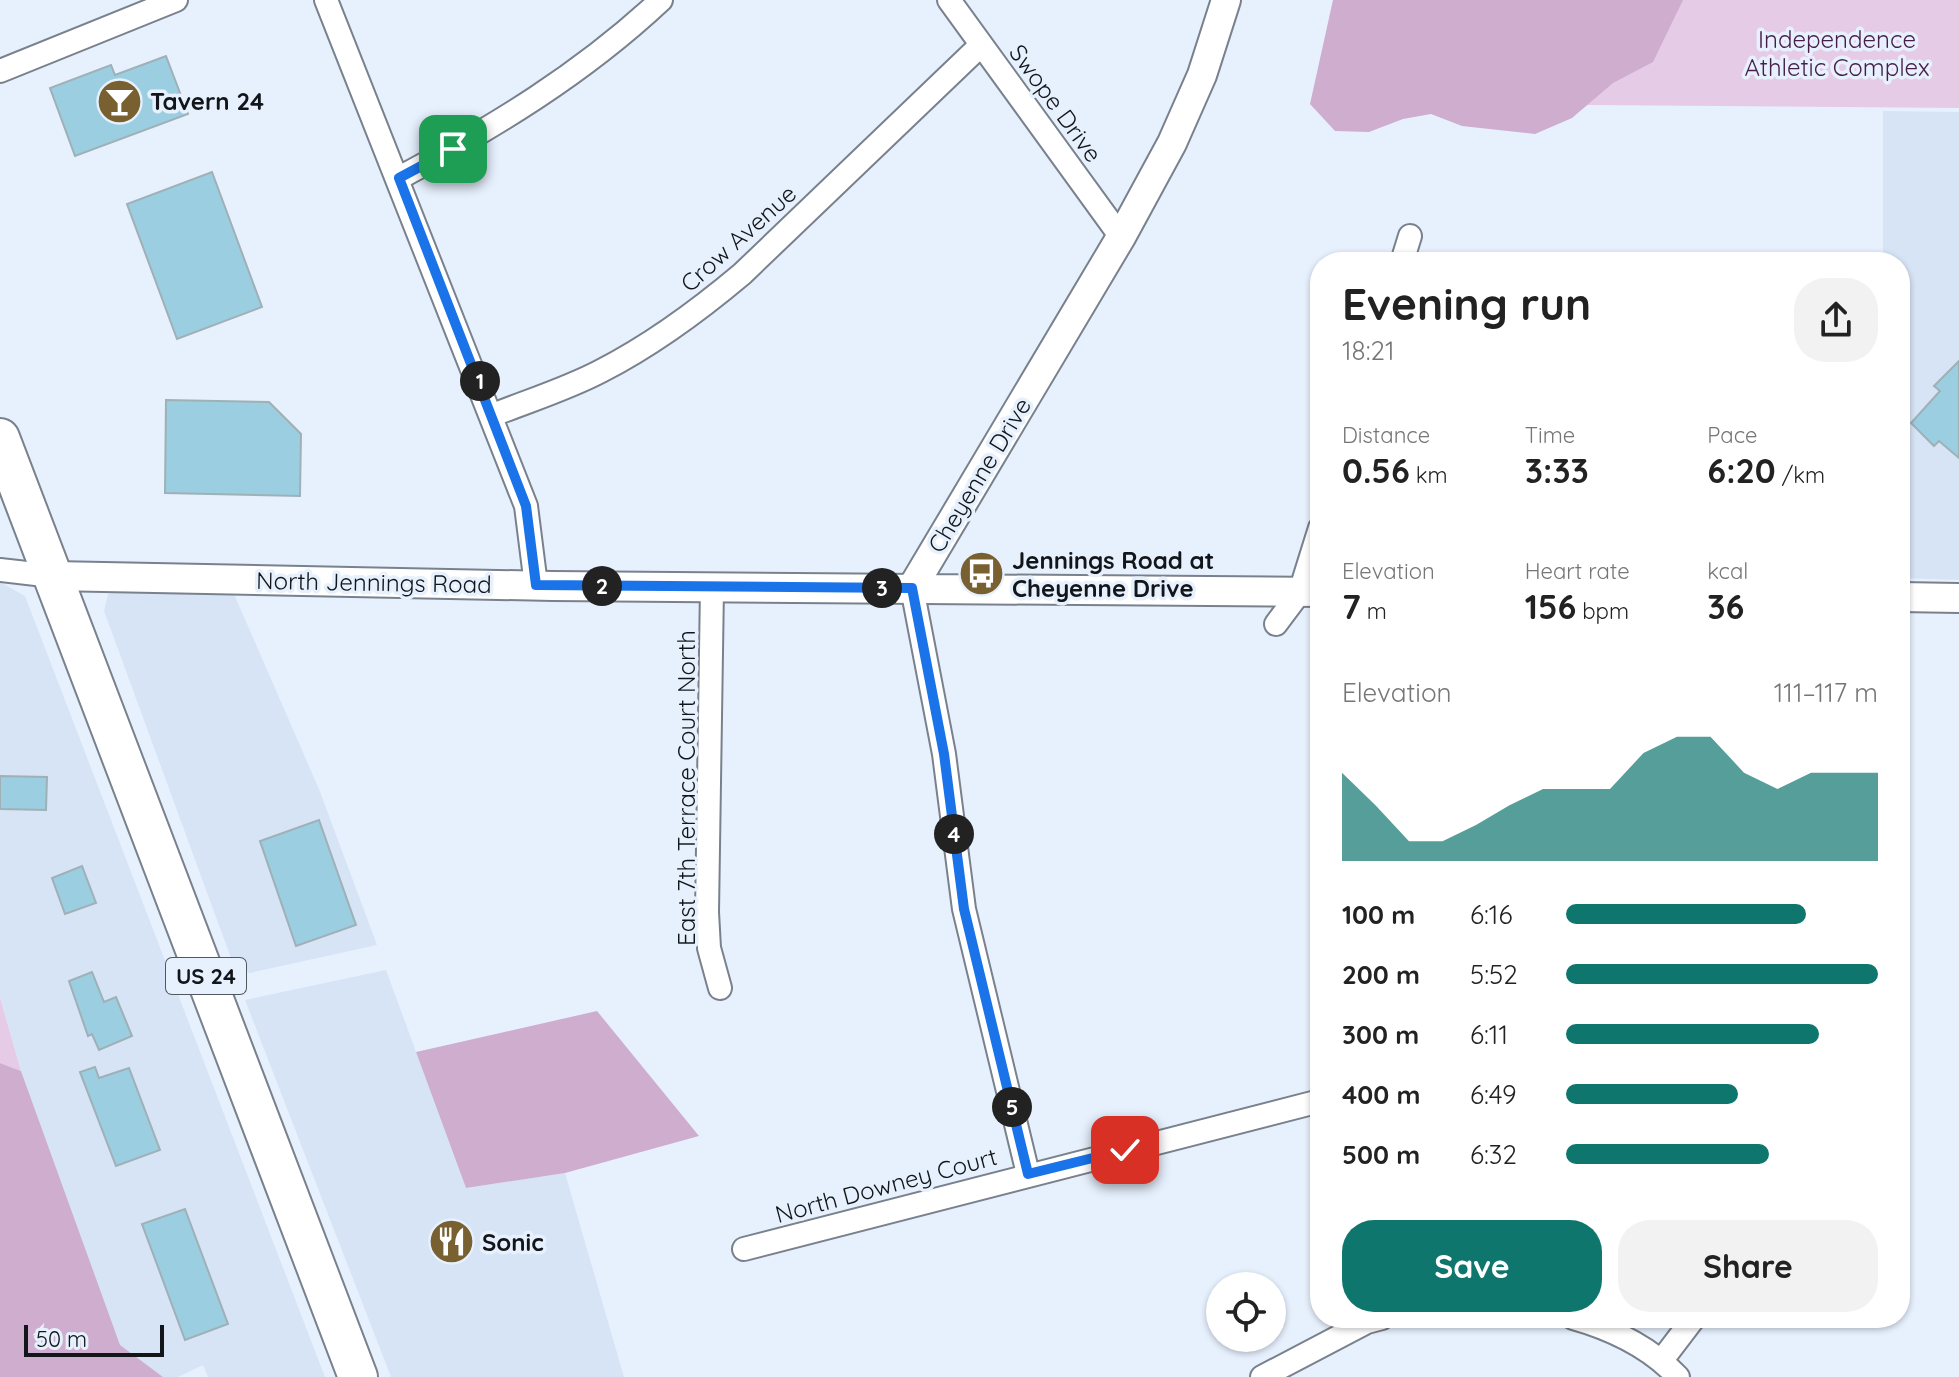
<!DOCTYPE html>
<meta charset="utf-8">
<style>
:root{--surface:#fff;--page:#f2f2f2;--text:#222;--muted:#767676;--accent:#0f766e}
body{margin:0;font-family:Quicksand,sans-serif;background:var(--page);color:var(--text);height:100vh;display:flex;flex-direction:column;font-size:30px;white-space:nowrap}
*{box-sizing:border-box;margin:0}
p{font-size:26px;color:var(--muted)}
.icon{flex:none;width:44px;height:44px;fill:none;stroke:currentColor;stroke-width:2;stroke-linecap:round;stroke-linejoin:round}
.map{position:relative;flex:1;overflow:hidden}
.side{position:absolute;left:1310px;top:252px;width:600px;height:1076px;display:flex;flex-direction:column;background:var(--surface);border-radius:32px;box-shadow:0 2px 6px #0004}
.side>*{flex:none}
.controls{position:absolute;left:1206px;top:1272px;display:grid;gap:16px}
.controls a{display:grid;place-items:center;width:80px;height:80px;border-radius:50%;background:var(--surface);box-shadow:0 2px 6px #0004;font-size:40px}
.scale{position:absolute;left:24px;bottom:20px;width:140px;box-sizing:border-box;padding-left:8px;border:4px solid #121519;border-top:0;font-size:22px;line-height:28px;white-space:nowrap;color:#121519;-webkit-text-stroke:6px #e7f1fe;paint-order:stroke}
.pin{position:absolute;display:grid;place-items:center;width:68px;height:68px;color:#fff;margin:-34px;border-radius:16px;box-shadow:0 4px 12px #0006}
.km{position:absolute;width:40px;height:40px;margin:-20px;border-radius:50%;background:#222;color:#fff;font-size:22px;line-height:40px;text-align:center}
.round{display:grid;place-items:center;flex:none;width:84px;height:84px;border-radius:32px;background:var(--page)}
.overview{display:flex;align-items:center;justify-content:space-between;height:136px;padding:0 32px}
h1{font-size:44px;font-weight:700;line-height:60px}
.metrics{display:grid;grid-template-columns:repeat(3,1fr);gap:12px;height:136px;padding:8px 32px}
.metrics div{display:grid;align-content:center}
.metrics b{font-size:34px;font-weight:700}
.metrics small{font-size:22px;font-weight:400}
.metrics p{font-size:22px}
.chart{height:224px;padding:16px 32px}
.chart p{display:flex;justify-content:space-between}
.chart svg{width:100%;height:144px;margin-top:8px;fill:var(--accent);opacity:.7}
.action{display:flex;gap:16px;margin-top:auto;padding:16px 32px}
.action a{flex:1;height:92px;border-radius:32px;background:var(--accent);color:#fff;font-size:32px;font-weight:700;line-height:92px;text-align:center}
.action a+a{background:var(--page);color:var(--text)}
ul{padding:0 32px;list-style:none;font-size:26px}
li{display:grid;grid-template-columns:128px 96px 1fr;align-items:center;height:60px}
li i{height:20px;border-radius:10px;background:var(--accent)}
.map>svg:first-child{display:block}
.built{fill:#d6e4f6}
.green{fill:#e6cbe7}
.forest{fill:#ceadcf}
.building{fill:#9acee0;stroke:#9fb0b6;stroke-width:2}
.lines{fill:none;stroke-linecap:round;stroke-linejoin:round}
.minor-casing{stroke:#79818d;stroke-width:26}
.tertiary-casing{stroke:#79818d;stroke-width:32}
.trunk-casing{stroke:#79818d;stroke-width:42}
.minor{stroke:#fff;stroke-width:22}
.tertiary{stroke:#fff;stroke-width:28}
.trunk{stroke:#fff;stroke-width:38}
.route-casing{stroke:#fff;stroke-width:16}
.route{stroke:#1a73e8;stroke-width:10}
.labels{text-anchor:middle;dominant-baseline:central;stroke-width:7;stroke-linejoin:round;paint-order:stroke}
.shield{fill:#e7f1fe;stroke:#52575e;stroke-width:2}
.shield-label{font-size:22px;font-weight:bold;fill:#121519}
.park-label{font-size:24px;fill:#471e4a;stroke:#e7f1fe}
.poi-label{font-size:24px;font-weight:bold;fill:#121519;stroke:#e7f1fe;text-anchor:start}
.street-label{font-size:24px;fill:#121519;stroke:#e7f1fe}
</style>
<div class="map">
<svg width="1959" height="1377" viewBox="0 0 1959 1377">
<rect width="100%" height="100%" fill="#e7f1fe"/>
<path class="built" d="M1883,111L1959,112V580L1900,578V262H1883Z
M0,582L25,596L325,1377H208L203,1365L178,1377H163L120,1346L21,1071L0,997Z
M122,590L234,594L319,789L377,945L250,973L235,969L104,611L108,594Z
M386,970L466,1188L565,1173L624,1377H391L245,1000Z"/>
<path class="green" d="M1362,0H1959V108L1326,103Z
M0,997L1,1001L21,1071L0,1063Z"/>
<path class="forest" d="M1333,0H1683L1653,62L1613,83L1572,118L1535,134L1462,126L1431,114L1403,119L1369,132L1335,131L1310,104Z
M597,1011L699,1136L565,1173L466,1188L416,1052Z
M0,1063L21,1071L120,1345L163,1377H0Z"/>
<path class="building" d="M166,56L188,114L75,156L50,88L111,65L115,75Z
M212,172L262,307L177,339L127,204Z
M1959,361V458L1939,441L1934,446L1911,423L1940,391L1934,386Z
M166,400L269,402L301,434L300,496L165,493Z
M0,776L47,777L46,810L0,809Z
M319,820L356,925L296,946L260,841Z
M82,866L96,903L65,914L52,878Z
M92,972L104,1002L116,997L132,1036L99,1050L92,1034L88,1036L69,981Z
M95,1067L99,1078L129,1068L160,1150L116,1166L80,1072Z
M185,1209L228,1324L185,1340L142,1224Z"/>
<g class="lines">
<defs>
<path id="minor" d="M326,0L526,506L536,585
M949,0L1121,237
M0,71L176,0
M399,178C494,127 582,74 661,0
M1402,262L1410,236
M493,415C528,401 567,389 601,371C652,345 698,311 742,274L981,45
M0,570L53,576
M712,587L707,912L709,948L720,988
M912,588L944,754L964,909L1028,1174
M1276,624L1300,592L1320,528
M744,1249L1320,1101
M1573,1318C1612,1329 1650,1347 1678,1377
M1662,1360L1694,1318
M1262,1377L1367,1322L1382,1318"/>
<path id="tertiary" d="M53,576L553,586L1320,592
M912,588L1121,237L1172,143L1202,75L1226,0
M1900,597L1959,598"/>
<path id="trunk" d="M0,438L358,1377"/>
</defs>
<use href="#minor" class="minor-casing"/>
<use href="#tertiary" class="tertiary-casing"/>
<use href="#trunk" class="trunk-casing"/>
<use href="#minor" class="minor"/>
<use href="#tertiary" class="tertiary"/>
<use href="#trunk" class="trunk"/>
</g>
<g class="lines">
<defs>
<path id="route" d="M453,149L399,178L526,506L536,585L912,588L944,754L964,909L1028,1174L1125,1150"/>
</defs>
<use href="#route" class="route-casing"/>
<use href="#route" class="route"/>
</g>
<defs>
<symbol id="bar-disc" viewBox="-11 -11 22 22"><circle r="9.5" fill="#786031" stroke="#e7f1fe"/><path d="M-6-5H6L.8 .8V4.5H3.5V6h-7V4.5H-.8V.8Z" fill="#fff"/></symbol>
<symbol id="bus-disc" viewBox="-11 -11 22 22"><circle r="9.5" fill="#786031" stroke="#e7f1fe"/><path d="M-5-6H5V4H4V6H2V4H-2V6H-4V4H-5ZM-3.5-4V0h7V-4ZM-3.5 1.2v1.5H-2V1.2ZM2 1.2v1.5H3.5V1.2Z" fill="#fff"/></symbol>
<symbol id="restaurant-disc" viewBox="-11 -11 22 22"><circle r="9.5" fill="#786031" stroke="#e7f1fe"/><path d="M-5-6h1v4h1v-4h1v4h1v-4h1v5L-1.5 .5V6h-2V.5L-5-1ZM5-6V6H3V1.5H1.5Q1.5-4 5-6Z" fill="#fff"/></symbol>
</defs>
<g fill-rule="evenodd">
<use href="#bar-disc" x="94" y="76" width="51" height="51"/>
<use href="#bus-disc" x="956" y="548" width="51" height="51"/>
<use href="#restaurant-disc" x="426" y="1216" width="51" height="51"/>
</g>
<g class="labels">
<rect class="shield" x="166" y="958" width="80" height="36" rx="6"/>
<g class="shield-label">
<text x="206" y="976">US 24</text>
</g>
<g class="park-label">
<text x="1837" y="39">Independence<tspan x="1837" dy="28">Athletic Complex</tspan></text>
</g>
<g class="poi-label">
<text x="150" y="101">Tavern 24</text>
<text x="1012" y="560">Jennings Road at<tspan x="1012" dy="28">Cheyenne Drive</tspan></text>
<text x="482" y="1242">Sonic</text>
</g>
<g class="street-label">
<text transform="translate(1056 103) rotate(54)">Swope Drive</text>
<text transform="translate(738 238) rotate(-42)">Crow Avenue</text>
<text transform="translate(979 475) rotate(-59)">Cheyenne Drive</text>
<text transform="translate(374 582) rotate(1)">North Jennings Road</text>
<text transform="translate(686 788) rotate(-90)">East 7th Terrace Court North</text>
<text transform="translate(886 1185) rotate(-15)">North Downey Court</text>
</g>
</g>
</svg>
<div class="controls">
<a><svg class="icon" aria-label="locate" viewBox="0 0 24 24"><circle cx="12" cy="12" r="6"/><path d="M12 2v4M12 18v4M2 12h4M18 12h4"/></svg></a>
</div>
<div class="scale">50 m</div>
<div class="pin" style="left:453px;top:149px;background:#1e9e55"><svg class="icon" aria-label="arrive" viewBox="0 0 24 24"><path d="M6 21V4h12l-3 4 3 4H6"/></svg></div>
<div class="pin" style="left:1125px;top:1150px;background:#d93025"><svg class="icon" aria-label="check" viewBox="0 0 24 24"><path d="M5 12l5 5 9-10"/></svg></div>
<b class="km" style="left:480px;top:381px">1</b>
<b class="km" style="left:602px;top:586px">2</b>
<b class="km" style="left:882px;top:588px">3</b>
<b class="km" style="left:954px;top:834px">4</b>
<b class="km" style="left:1012px;top:1107px">5</b>
<section class="side">
<div class="overview"><div><h1>Evening run</h1><p>18:21</p></div><a class="round"><svg class="icon" aria-label="share" viewBox="0 0 24 24"><path d="M12 15V3M7 8l5-5 5 5M5 13v7h14v-7"/></svg></a></div>
<div class="metrics">
<div><p>Distance</p><b>0.56<small> km</small></b></div>
<div><p>Time</p><b>3:33</b></div>
<div><p>Pace</p><b>6:20<small> /km</small></b></div>
</div>
<div class="metrics">
<div><p>Elevation</p><b>7<small> m</small></b></div>
<div><p>Heart rate</p><b>156<small> bpm</small></b></div>
<div><p>kcal</p><b>36</b></div>
</div>
<div class="chart"><p><span>Elevation</span>111–117 m</p>
<svg viewBox="0 0 160 44" preserveAspectRatio="none"><path d="M0 44V17L10 27L20 38L30 38L40 33L50 27L60 22L70 22L80 22L90 11L100 6L110 6L120 17L130 22L140 17L150 17L160 17V44z"/></svg>
</div>
<ul>
<li><b>100 m</b>6:16<i style="width:77%"></i></li>
<li><b>200 m</b>5:52<i style="width:100%"></i></li>
<li><b>300 m</b>6:11<i style="width:81%"></i></li>
<li><b>400 m</b>6:49<i style="width:55%"></i></li>
<li><b>500 m</b>6:32<i style="width:65%"></i></li>
</ul>
<div class="action"><a>Save</a><a>Share</a></div>
</section>
</div>
